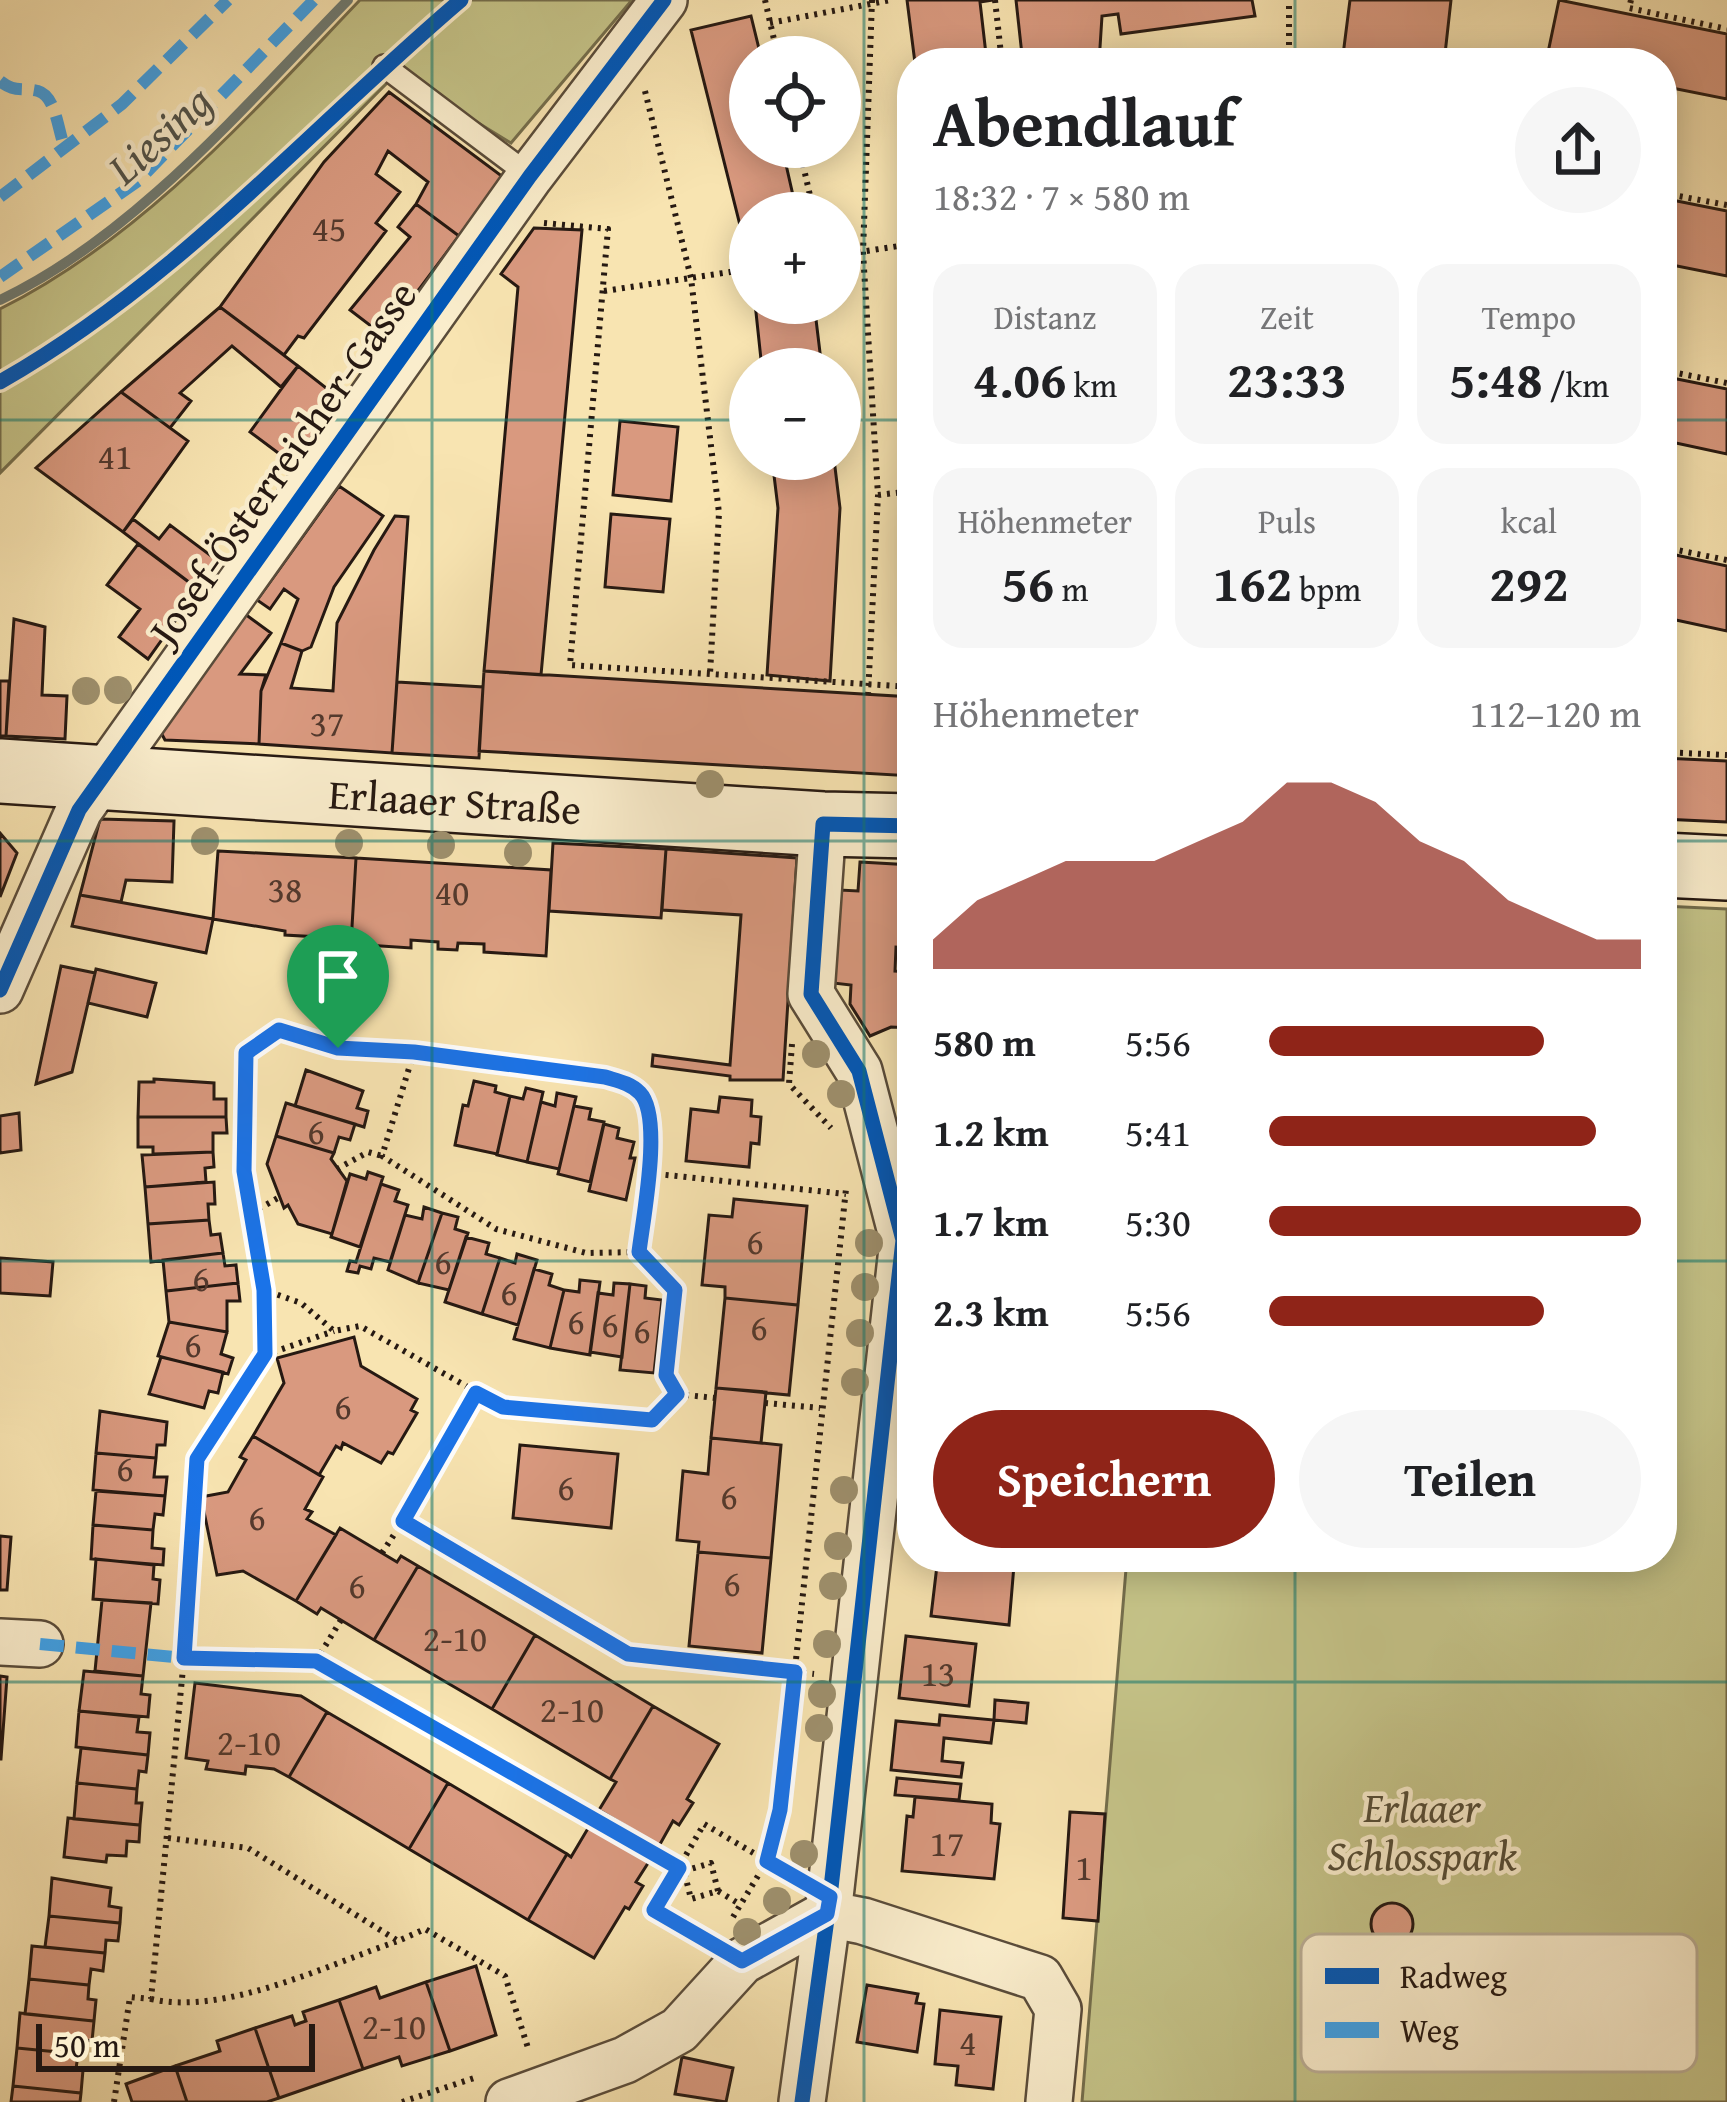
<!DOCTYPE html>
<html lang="de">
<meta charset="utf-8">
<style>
:root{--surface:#fff;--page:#f6f6f6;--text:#202124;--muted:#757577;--accent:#8f2418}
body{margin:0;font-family:"Gentium Book Plus",serif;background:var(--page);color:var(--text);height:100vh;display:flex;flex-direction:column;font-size:45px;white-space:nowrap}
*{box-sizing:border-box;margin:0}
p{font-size:39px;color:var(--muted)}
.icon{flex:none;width:66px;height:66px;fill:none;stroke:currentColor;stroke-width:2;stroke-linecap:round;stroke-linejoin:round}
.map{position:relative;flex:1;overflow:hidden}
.details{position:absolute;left:897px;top:48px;width:780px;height:1524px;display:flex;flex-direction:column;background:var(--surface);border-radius:48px;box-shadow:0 6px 30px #0003}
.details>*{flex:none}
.buttons{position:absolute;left:729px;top:36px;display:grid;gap:24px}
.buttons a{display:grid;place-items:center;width:132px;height:132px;border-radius:50%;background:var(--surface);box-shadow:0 6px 30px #0003;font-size:60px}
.scale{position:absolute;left:36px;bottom:30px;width:279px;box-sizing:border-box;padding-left:12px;border:6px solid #261912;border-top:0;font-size:33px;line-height:42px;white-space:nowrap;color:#261912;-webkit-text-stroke:9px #faedcc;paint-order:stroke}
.pin{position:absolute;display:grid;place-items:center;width:102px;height:102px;color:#fff;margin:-123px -51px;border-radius:50% 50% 50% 0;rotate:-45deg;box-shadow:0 0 12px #0007}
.pin .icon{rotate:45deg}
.round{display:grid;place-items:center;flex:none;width:126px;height:126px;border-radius:63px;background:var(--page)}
.head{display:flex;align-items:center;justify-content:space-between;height:204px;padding:0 36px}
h1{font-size:66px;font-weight:700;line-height:90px}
.stats{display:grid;grid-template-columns:repeat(3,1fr);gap:18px;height:204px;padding:12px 36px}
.stats div{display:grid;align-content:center;border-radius:30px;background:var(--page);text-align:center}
.stats b{font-size:51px;font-weight:700}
.stats small{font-size:33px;font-weight:400}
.stats p{font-size:33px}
.chart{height:336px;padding:24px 36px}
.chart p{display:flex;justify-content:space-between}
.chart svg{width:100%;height:216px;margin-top:12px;fill:var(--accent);opacity:.7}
.primary-button{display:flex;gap:24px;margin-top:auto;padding:24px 36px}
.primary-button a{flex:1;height:138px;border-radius:72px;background:var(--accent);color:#fff;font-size:48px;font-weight:700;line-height:138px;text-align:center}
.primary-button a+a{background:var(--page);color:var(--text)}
ul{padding:0 36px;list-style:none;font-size:39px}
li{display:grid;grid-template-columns:192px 144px 1fr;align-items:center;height:90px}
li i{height:30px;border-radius:15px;background:var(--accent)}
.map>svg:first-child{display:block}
.green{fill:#c4c287;stroke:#756e4c;stroke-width:3}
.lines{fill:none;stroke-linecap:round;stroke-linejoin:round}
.stream{stroke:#6f7b73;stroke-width:10}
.building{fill:#d9997f;stroke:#261912;stroke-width:3}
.service-casing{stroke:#5a4c3a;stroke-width:26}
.minor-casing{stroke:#5a4c3a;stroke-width:50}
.secondary-casing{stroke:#261912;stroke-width:68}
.path{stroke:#261912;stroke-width:6;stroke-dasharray:3 6;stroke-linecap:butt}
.service{stroke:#faedcc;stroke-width:21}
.minor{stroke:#faedcc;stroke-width:45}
.secondary{stroke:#faedcc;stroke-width:63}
.quiet{stroke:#3ea2ea;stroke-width:12;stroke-dasharray:24 12;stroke-linecap:butt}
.cycleway-casing{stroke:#faedcc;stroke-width:22}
.cycleway{stroke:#0057b8;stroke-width:15}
.tree{fill:#9e906d}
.route-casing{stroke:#fff;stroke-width:24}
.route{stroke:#1a73e8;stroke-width:15}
.grid{fill:none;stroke:#0f766e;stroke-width:3;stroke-opacity:0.55}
.labels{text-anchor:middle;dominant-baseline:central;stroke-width:9;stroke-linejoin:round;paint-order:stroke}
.number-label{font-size:36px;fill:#53392d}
.street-label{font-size:42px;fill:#261912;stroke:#faedcc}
.park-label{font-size:42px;font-style:italic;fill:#554c35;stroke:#faedcc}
.water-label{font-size:45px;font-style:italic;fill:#50524a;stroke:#faedcc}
.key{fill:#faedcc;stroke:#baad94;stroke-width:3}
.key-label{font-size:33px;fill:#261912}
</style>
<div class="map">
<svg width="1727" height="2102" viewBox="0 0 1727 2102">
<rect width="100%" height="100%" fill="#f8e4b1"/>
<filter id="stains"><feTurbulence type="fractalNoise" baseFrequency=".00167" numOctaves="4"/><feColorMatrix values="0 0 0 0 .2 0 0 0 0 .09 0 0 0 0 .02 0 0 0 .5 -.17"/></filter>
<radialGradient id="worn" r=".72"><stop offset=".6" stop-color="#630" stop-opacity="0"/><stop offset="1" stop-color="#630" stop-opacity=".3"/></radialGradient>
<path class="green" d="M360,0H632L511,143L397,73L0,473V309C142,238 252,113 360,0Z
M1662,906L1727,909V2102H1082L1127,1557H1662Z"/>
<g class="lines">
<path class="stream" d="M0,300C135,236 245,105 348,0"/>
</g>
<path class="building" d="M907,0H993L980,2L987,63H915Z
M1016,0H1252L1255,16L1121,34L1118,14L1102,16L1099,63H1031L1030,56L1022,55Z
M1350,0H1451L1444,63H1342Z
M1559,0L1727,34V99L1662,86V63L1546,62Z
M751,16L761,57H750V147H782L797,213H750V265L691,30Z
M389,92L503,177L459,236L416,204L428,182L388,151L376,174L400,192L376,223L386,231L304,338L298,336L284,355L220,307L324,162Z
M1662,198L1727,211V276L1662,263Z
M416,204L459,236L384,336L350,310L410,237L398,227Z
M534,228L582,230L541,675L484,671L518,287L501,274Z
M755,303H814L822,369H762Z
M220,307L298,366L281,387L232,346L180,393L191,401L170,428L121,392Z
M298,366L339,398L293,464L250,432Z
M1662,376L1727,389V454L1662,440Z
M121,392L188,441L123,532L36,468Z
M620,421L678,427L671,501L613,495Z
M772,459H834L840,508L830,681L767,675L778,508Z
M339,486L383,516L334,587L311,647L302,651L281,643L298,599L284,589L270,609L257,600Z
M611,514L670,519L663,592L605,587Z
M395,516L408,517L392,753L259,744L261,691L281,643L302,651L291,688L333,691L337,623L374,550Z
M133,519L159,539L170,525L218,561L198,589L123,532Z
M138,544L198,589L148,659L119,637L140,609L107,585Z
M1662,552L1727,566V631L1662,617Z
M245,614L271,633L240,674L266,675L261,691L259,744L165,740L159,729Z
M14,619L45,627L42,695L67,696L65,739L6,736Z
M484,671L912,697V776L479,751Z
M0,681H9L6,736H0Z
M397,682L483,687L479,758L392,753Z
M1662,758L1727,761V822L1662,819Z
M100,819L174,821L172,882L126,880L121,902L80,895Z
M0,833L17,853L0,897Z
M553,843L666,849L661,918L549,911Z
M666,849L797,858L783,1080H730V1076L652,1066L653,1055L730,1065L741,915L662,910Z
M218,851L356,858L351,944L319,942V937L285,935V931L213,919Z
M356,858L551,870L546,956L484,952V944L458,943L457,950L438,949V942L411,940V948L351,944Z
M860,862L912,865V948L896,947L895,971L912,972V1028L891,1027L870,1036L850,1004L851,985L833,983L840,890L858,891Z
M80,895L213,919L206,953L72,926Z
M61,966L95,973L72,1072L36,1084Z
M96,969L156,983L147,1017L88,1003Z
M306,1070L363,1091L357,1108L368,1111L364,1127L295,1106Z
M154,1079L214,1083V1099H226V1117H138L139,1082H154Z
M474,1081L496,1086L495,1092L510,1096L497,1154L455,1145L463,1105L468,1106Z
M526,1088L543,1092L527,1162L497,1155L510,1096L523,1099Z
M557,1093L576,1097L559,1169L527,1162L541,1102L555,1106Z
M720,1097L752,1100L751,1116L761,1117L759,1144L751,1143L749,1167L686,1161L691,1109L718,1112Z
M286,1103L355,1124L350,1140L339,1137L334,1153L276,1136Z
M574,1106L591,1109L589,1119L604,1122L590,1182L558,1174Z
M19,1113L21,1150L0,1153V1116Z
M138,1117H226L227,1133H213V1152L153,1154V1147H138Z
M604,1124L619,1128L617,1138L634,1142L630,1158H635L626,1200L589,1191Z
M276,1136L334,1153L331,1159L347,1181L332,1234L298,1224L288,1205L284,1208L267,1164Z
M213,1152L214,1167L205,1168L206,1182L145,1187L142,1155Z
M368,1172L383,1177L360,1247L331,1237L350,1174L366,1179Z
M214,1182L215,1204H208L209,1220L148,1224L145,1187Z
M381,1184L399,1190L395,1201L408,1205L390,1262L374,1258L371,1269L360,1266L358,1273L347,1271L350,1261L356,1262Z
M734,1199L807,1206L798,1305L725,1298V1287L702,1285L709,1215L732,1217Z
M424,1207L442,1213L418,1283L388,1270L405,1215L422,1219Z
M442,1213L458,1217L455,1229L468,1233L449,1290L418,1283Z
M209,1220L211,1235L220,1234L223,1253L151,1262L148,1224Z
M466,1237L489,1243L486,1254L500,1258L482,1314L445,1302Z
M223,1253L225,1266L236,1265L238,1283L166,1291L163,1260Z
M517,1254L537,1260L518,1325L482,1314L500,1258L515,1263Z
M0,1258L53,1262L50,1296L0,1293Z
M534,1269L552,1274L549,1285L564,1290L550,1348L514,1339Z
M580,1280L600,1282L590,1355L550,1348L564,1290L579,1292Z
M238,1283L240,1301H227V1332L169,1322L166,1291Z
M614,1283L630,1284L622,1357L590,1352L598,1293L613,1295Z
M630,1284L646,1286L645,1298L662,1300L654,1373L620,1370Z
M725,1298L798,1305L789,1395L716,1388Z
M169,1322L227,1332L221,1354L233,1358L228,1374L158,1356Z
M354,1337L361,1366L417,1399L411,1410L417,1413L393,1454L388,1452L381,1463L343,1443L341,1449L336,1446L319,1475L253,1436L284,1383L277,1358Z
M161,1357L223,1372L218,1393L209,1391L204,1408L149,1394Z
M716,1388L766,1392L761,1443L711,1438Z
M100,1411L167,1422L165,1445H157L156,1458L96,1453Z
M253,1436L323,1477L305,1509L312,1512L307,1519L336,1535L296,1601L243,1571L217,1575L201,1497L228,1492L246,1460L240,1457Z
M711,1438L781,1445L771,1558L698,1552L699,1542L677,1540L683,1471L708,1474Z
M520,1445L618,1454L611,1528L513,1518Z
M96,1453L156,1458L154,1477H167L165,1496L93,1490Z
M96,1491L165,1496L163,1515L155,1514L153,1530L93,1525Z
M93,1525L153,1530L152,1548L164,1549L163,1565L91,1559Z
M340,1528L397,1562L401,1556L418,1566L374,1640L321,1608L317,1614L296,1601Z
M0,1536L11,1537L7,1590H0Z
M698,1552L771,1558L762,1653L689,1646Z
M938,1557L1014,1565L1009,1625L931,1616Z
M96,1559L154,1565L153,1579L160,1580L158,1604L93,1599Z
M418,1566L535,1635L492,1709L374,1640Z
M102,1600L151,1603L143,1676L95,1671Z
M535,1635L653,1706L610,1779L492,1709Z
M906,1636L976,1644L969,1706L899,1698Z
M84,1671L143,1676L141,1694L150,1695L148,1717L79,1711Z
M0,1676L7,1677L1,1759H0Z
M195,1683L301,1696L327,1712L289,1777L274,1769L246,1766L245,1774L206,1769L208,1761L186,1758Z
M995,1700L1028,1703L1026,1723L994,1720Z
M653,1706L719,1744L687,1799L693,1803L679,1825L673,1821L659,1846L599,1810L616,1782L610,1779Z
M79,1711L139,1717L137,1732L150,1733L148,1755L76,1747Z
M327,1712L448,1783L409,1849L289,1777Z
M940,1715L994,1720L991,1743L944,1738L942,1761L963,1763L961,1777L891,1770L896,1721L939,1725Z
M81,1748L148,1755L146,1772L139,1771L137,1789L77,1783Z
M897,1778L961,1784L959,1800L895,1795Z
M77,1783L137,1789L136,1803H142L140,1825L74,1819Z
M448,1783L567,1854L528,1920L409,1849Z
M915,1797L992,1804L991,1823L1000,1824L994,1879L902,1871L907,1816L913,1817Z
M1070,1812L1105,1814L1098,1921L1063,1918Z
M68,1818L140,1825L139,1842L127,1841L126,1856L107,1855L106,1862L64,1857Z
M590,1825L650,1860L636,1882L643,1886L629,1909L625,1907L594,1958L528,1920L567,1854L571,1857Z
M52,1878L111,1888L109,1906L121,1908L120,1923L49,1916Z
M1371 1924a21 21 0 1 1 42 0a21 21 0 1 1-42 0Z
M49,1916L120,1923L118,1941L106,1940L105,1953L45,1947Z
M32,1946L105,1953L103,1971L91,1969L89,1985L29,1979Z
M476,1966L496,2035L450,2051L426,1982Z
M29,1979L89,1985L88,1999L96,2000L94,2021L25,2014Z
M426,1982L450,2051L402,2066L399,2057L363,2069L339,2000L376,1987L380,1998Z
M867,1985L918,1994L916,2003L924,2004L917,2052L857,2042Z
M339,2000L363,2069L279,2098L255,2028L292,2016L295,2025L300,2023L306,2021L303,2012Z
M940,2010L1001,2017L993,2089L956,2085L958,2066L935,2064Z
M20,2013L94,2021L92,2041L79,2039L78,2054L17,2048Z
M255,2028L279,2098L267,2102H187L175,2066L220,2051L217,2041Z
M17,2048L78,2054L76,2069L83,2070L81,2093L13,2086Z
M682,2057L733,2068L726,2102L675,2094Z
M175,2066L187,2102H132L126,2084Z
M13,2086L81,2093L80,2102H11Z"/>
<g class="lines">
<defs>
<path id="service" d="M384,66L530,176"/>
<path id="minor" d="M0,990L79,810L530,176L664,0
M0,1642L40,1644
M827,1914L863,1921L1040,1978L1058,2009L1049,2102
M509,2102L625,2060L679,2030L742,1961L827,1914
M802,2102L830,1897L903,1240L859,1071L811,994L823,824"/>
<g id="secondary">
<path id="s1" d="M0,771L823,824L912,826"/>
<path d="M1662,865L1727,868"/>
</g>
</defs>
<use href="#service" class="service-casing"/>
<use href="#minor" class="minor-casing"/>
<use href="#secondary" class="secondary-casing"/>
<path class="path" d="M765,0L778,57
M995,0L1002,63
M1631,0L1629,8L1727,29
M770,23L891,0
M1289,63V0
M645,91L691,278L719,513L710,674
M799,147L814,213
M1662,193L1727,205
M544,223L608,229L570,665L912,687
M840,255L912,244
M604,291L750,269
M1662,370L1727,383
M878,495L912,491
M1662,547L1727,560
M868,695L878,495L863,252L872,0
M1662,752L1727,755
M792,1044L789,1084L831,1128
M414,1052L382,1156L496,1229L586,1253L639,1252
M337,1169L368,1152L382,1156
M648,1173L639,1252L675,1290L666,1375L677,1394
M251,1213L278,1198
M264,1290L244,1171L246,1053L279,1030L337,1048L414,1052L625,1082C659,1107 649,1135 648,1173L846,1194
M265,1355L334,1331
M476,1393L403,1521L629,1654L814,1674
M677,1394L715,1398
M765,1403L820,1408
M382,1553L403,1521
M185,1658L316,1661L679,1868L684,1871L691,1899L718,1891L741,1905
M316,1661L341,1620
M168,1838L248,1848L398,1941L425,1929L505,1976L529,2051
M684,1871L711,1863L718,1891
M733,1917L767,1861L780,1810L846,1189
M708,1941L654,1910L704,1824L791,1875
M151,1999C224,2016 327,1965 398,1941
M114,2102L130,1997L151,1999L184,1658L197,1459L265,1355L264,1290L301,1303L334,1331L360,1326L503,1407L652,1420L677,1394
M402,2102L474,2078"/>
<use href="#service" class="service"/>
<use href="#minor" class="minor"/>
<use href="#secondary" class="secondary"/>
<path class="quiet" d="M0,81C15,93 21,87 38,91C56,96 58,131 64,145
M0,197L122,104L228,0
M0,277L138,181L314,0
M40,1644L184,1658"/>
<defs>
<path id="cycleway" d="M0,382C178,281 307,131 461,0
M0,990L79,810L530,176L664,0
M802,2102L830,1897L903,1240L859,1071L811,994L823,824L912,826"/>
</defs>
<use href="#cycleway" class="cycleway-casing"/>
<use href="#cycleway" class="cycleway"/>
</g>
<g class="tree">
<circle cx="118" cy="690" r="14"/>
<circle cx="86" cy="691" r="14"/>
<circle cx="710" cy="784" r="14"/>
<circle cx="205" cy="841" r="14"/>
<circle cx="349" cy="843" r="14"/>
<circle cx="441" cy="845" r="14"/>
<circle cx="518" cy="853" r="14"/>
<circle cx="816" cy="1054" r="14"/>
<circle cx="841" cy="1094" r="14"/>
<circle cx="869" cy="1243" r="14"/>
<circle cx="865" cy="1287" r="14"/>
<circle cx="860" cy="1333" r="14"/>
<circle cx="855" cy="1382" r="14"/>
<circle cx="844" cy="1490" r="14"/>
<circle cx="838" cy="1546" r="14"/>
<circle cx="833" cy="1586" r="14"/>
<circle cx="827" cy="1644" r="14"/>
<circle cx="822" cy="1694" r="14"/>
<circle cx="819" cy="1728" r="14"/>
<circle cx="804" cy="1854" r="14"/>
<circle cx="777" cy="1901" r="14"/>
<circle cx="747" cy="1932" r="14"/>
</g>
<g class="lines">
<defs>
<path id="route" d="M279,1030L338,1048L414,1052L605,1077C618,1081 630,1083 640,1093C663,1117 643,1218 639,1252L675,1290L666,1375L677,1394L652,1420L503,1407L476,1393L403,1521L628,1654L795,1672L780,1810L767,1861L830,1897L827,1914L742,1961L654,1910L679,1868L316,1661L184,1658L197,1459L265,1354L264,1290L244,1171L246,1053Z"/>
</defs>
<use href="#route" class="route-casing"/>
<use href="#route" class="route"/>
</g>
<path class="grid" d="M432,0V2102M864,0V2102M1295,0V63M0,420H750M840,420H912M1662,420H1727M0,841H912M1662,841H1727M0,1261H912M1662,1261H1727M1295,1557V2102M0,1682H1727"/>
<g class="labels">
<g class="number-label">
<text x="329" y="227">45</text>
<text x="115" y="455">41</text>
<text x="327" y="722">37</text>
<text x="285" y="888">38</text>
<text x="452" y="891">40</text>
<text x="316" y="1130">6</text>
<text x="755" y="1240">6</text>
<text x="443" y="1260">6</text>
<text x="201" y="1277">6</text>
<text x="509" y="1291">6</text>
<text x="576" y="1320">6</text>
<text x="610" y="1323">6</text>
<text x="759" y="1326">6</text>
<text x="642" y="1329">6</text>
<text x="193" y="1343">6</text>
<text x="343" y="1405">6</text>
<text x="125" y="1467">6</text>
<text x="566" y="1486">6</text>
<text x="729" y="1495">6</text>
<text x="257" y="1516">6</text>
<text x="732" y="1582">6</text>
<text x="357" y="1584">6</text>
<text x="455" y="1637">2-10</text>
<text x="938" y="1672">13</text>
<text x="572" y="1708">2-10</text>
<text x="249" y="1741">2-10</text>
<text x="947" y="1842">17</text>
<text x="1084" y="1866">1</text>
<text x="394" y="2025">2-10</text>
<text x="968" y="2041">4</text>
</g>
<g class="street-label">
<text transform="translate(282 462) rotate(-55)">Josef-Österreicher-Gasse</text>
<text stroke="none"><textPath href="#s1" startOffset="456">Erlaaer Straße</textPath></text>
</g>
<g class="park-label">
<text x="1422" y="1806">Erlaaer<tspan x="1422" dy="48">Schlosspark</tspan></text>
</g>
<g class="water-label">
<text transform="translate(159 134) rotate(-42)">Liesing</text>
</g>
</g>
<rect x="1301" y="1934" width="396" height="138" rx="18" class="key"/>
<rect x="1325" y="1968" width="54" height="16" fill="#0057b8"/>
<rect x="1325" y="2022" width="54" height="16" fill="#3ea2ea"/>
<g class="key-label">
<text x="1400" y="1988">Radweg</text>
<text x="1400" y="2042">Weg</text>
</g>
<rect width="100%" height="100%" filter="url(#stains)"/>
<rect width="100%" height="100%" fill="url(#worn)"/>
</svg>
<div class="buttons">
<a><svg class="icon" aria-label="locate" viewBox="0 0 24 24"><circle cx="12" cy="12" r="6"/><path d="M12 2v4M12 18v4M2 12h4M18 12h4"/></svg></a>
<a>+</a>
<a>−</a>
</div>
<div class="scale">50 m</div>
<div class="pin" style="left:338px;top:1048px;background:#1e9e55"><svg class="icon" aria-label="arrive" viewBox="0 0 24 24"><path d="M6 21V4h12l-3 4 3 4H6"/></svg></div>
<section class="details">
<div class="head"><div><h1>Abendlauf</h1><p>18:32 · 7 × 580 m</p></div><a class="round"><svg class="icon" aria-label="share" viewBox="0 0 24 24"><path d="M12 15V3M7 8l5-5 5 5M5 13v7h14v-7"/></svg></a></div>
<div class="stats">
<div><p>Distanz</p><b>4.06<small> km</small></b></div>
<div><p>Zeit</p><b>23:33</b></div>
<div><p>Tempo</p><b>5:48<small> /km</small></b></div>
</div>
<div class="stats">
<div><p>Höhenmeter</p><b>56<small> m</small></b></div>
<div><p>Puls</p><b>162<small> bpm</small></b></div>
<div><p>kcal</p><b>292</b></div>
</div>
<div class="chart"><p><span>Höhenmeter</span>112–120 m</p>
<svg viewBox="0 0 160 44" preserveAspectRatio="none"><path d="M0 44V38L10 30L20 26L30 22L40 22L50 22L60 18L70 14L80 6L90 6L100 10L110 18L120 22L130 30L140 34L150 38L160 38V44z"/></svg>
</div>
<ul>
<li><b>580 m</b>5:56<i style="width:74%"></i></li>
<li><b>1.2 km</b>5:41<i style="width:88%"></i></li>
<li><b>1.7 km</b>5:30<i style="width:100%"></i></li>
<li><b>2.3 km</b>5:56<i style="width:74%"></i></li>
</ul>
<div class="primary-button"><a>Speichern</a><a>Teilen</a></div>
</section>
</div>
